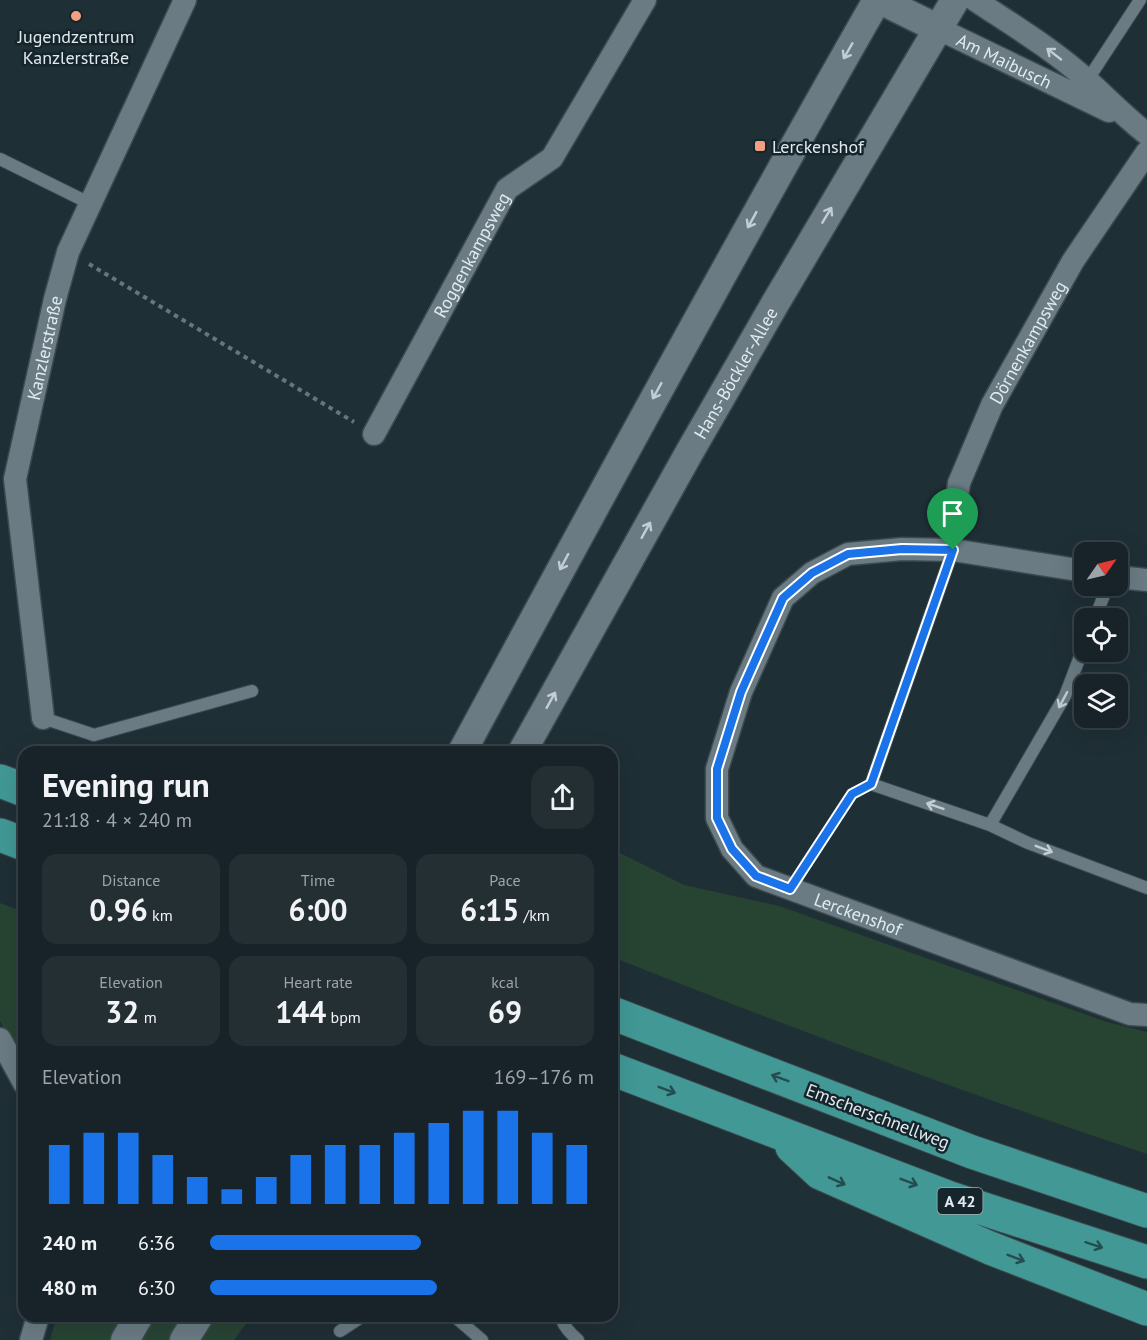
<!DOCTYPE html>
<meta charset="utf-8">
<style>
:root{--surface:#172328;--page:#242f34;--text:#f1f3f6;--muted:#9ea4a8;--line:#364045;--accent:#1a73e8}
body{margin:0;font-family:"PT Sans",sans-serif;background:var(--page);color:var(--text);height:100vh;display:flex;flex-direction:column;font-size:22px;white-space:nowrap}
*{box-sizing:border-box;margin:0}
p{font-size:20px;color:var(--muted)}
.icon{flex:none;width:33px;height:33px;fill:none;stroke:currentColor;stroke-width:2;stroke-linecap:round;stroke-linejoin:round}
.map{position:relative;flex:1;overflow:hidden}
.drawer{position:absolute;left:18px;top:746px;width:600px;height:576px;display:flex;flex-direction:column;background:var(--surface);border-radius:18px;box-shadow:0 6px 24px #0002,0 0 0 2px var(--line)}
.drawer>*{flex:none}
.needle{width:39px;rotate:56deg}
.controls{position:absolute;left:1074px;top:542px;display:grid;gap:12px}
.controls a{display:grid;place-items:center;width:54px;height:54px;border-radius:12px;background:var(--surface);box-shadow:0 6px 24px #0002,0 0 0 2px var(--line);font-size:30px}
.pin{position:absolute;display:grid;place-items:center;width:51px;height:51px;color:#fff;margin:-62px -26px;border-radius:50% 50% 50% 0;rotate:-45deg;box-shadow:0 0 6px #0007}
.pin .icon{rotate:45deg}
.round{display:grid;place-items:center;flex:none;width:63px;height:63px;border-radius:18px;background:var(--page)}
.summary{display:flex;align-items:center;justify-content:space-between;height:102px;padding:0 24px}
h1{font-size:33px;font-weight:600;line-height:45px}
.figures{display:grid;grid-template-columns:repeat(3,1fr);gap:9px;height:102px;padding:6px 24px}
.figures div{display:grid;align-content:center;border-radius:15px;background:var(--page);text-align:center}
.figures b{font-size:30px;font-weight:600}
.figures small{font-size:16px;font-weight:400}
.figures p{font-size:16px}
.chart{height:168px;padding:12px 24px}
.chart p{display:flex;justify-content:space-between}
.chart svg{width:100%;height:108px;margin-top:6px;stroke:var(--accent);stroke-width:6}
ul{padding:0 24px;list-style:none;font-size:20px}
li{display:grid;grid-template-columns:96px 72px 1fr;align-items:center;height:45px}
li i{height:15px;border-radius:8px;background:var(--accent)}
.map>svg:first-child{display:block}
.green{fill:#274433}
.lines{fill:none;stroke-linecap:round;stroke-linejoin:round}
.service-casing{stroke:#3c4a4f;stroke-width:14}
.minor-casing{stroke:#3c4a4f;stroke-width:25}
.tertiary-casing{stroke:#3c4a4f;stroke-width:31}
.motorway-casing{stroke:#3c4a4f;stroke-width:35}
.path{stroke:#68767c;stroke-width:4;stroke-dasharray:4.5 4.5;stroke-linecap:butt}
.service{stroke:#6a7b84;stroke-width:12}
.minor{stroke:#6a7b84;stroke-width:22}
.tertiary{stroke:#6a7b84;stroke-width:28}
.motorway{stroke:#419895;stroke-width:33}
.oneway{stroke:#c2ced4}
.oneway2{stroke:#254d51}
.route-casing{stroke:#fff;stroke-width:12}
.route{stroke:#1a73e8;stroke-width:8}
.poi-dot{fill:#f2a081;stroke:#16252c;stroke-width:2}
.labels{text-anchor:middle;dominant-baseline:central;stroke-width:5;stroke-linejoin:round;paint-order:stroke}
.shield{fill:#16252c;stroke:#a3afb4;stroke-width:1.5}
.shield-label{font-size:16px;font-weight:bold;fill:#e0eaee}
.poi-label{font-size:18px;fill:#e0eaee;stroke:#16252c}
.street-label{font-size:18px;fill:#e0eaee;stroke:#16252c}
</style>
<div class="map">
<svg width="1147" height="1340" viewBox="0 0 1147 1340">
<rect width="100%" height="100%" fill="#1f2f36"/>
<path class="green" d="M612,849L684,885L779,906L1107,1022L1147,1032V1154C967,1094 789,1027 612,957Z
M0,903L24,912V1062L0,1021Z
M57,1316H252L234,1340H50Z"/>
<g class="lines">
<defs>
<path id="service" d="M1085,84L1140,0
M0,159L89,203
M956,504L953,550L871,784L990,825L1028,843L1147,888
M1095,618L1108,585
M43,718L94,735L252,691
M990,825L1065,696L1084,646
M454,1316L482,1340
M561,1316C562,1325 571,1334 578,1340
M340,1331L363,1316"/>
<g id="minor">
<path d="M975,0C1014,26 1054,50 1088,81C1108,99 1126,118 1147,134"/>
<path id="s1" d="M937,28L1109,111"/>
<path id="s2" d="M374,434L507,189L552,158L645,0"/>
<path id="s3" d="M956,504L959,483L992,405L1073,261L1147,152"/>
<path id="s4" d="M1084,571L953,550L902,549L848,554L812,573L783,598L741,692L717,769V818L732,849L756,876L1130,1014L1147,1015"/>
<path d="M1118,577L1147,580"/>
<path id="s5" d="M43,718L15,479L55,299L68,252L185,0"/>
<path d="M0,1039L24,1083"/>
<path d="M31,1340L38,1316"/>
</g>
<g id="tertiary">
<path d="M880,0L937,28"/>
<path d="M462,752C598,500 735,248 877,0"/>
<path id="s6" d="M522,752L689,453L776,302L955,0"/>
<path d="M125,1340L139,1316"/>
<path d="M184,1340L199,1316"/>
</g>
<path id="motorway" d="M0,781L24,790
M0,835L24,844
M612,1013L972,1152L1147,1211
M612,1069L950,1198L1147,1262
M792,1147L820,1173L990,1248L1147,1309"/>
</defs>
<use href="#service" class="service-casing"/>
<use href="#minor" class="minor-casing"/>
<use href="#tertiary" class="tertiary-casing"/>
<use href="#motorway" class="motorway-casing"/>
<path class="path" d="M89,264L354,422
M122,747L132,752
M803,869L852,794L857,792"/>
<use href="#service" class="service"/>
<use href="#minor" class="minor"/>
<use href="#tertiary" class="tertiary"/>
<use href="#motorway" class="motorway"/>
</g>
<defs><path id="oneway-shaft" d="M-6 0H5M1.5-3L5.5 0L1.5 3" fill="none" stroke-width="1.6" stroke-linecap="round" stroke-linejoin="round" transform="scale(1.5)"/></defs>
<g class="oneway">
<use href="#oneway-shaft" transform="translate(848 51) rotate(120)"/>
<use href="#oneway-shaft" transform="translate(1054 54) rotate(-142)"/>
<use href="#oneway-shaft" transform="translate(827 215) rotate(-59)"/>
<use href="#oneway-shaft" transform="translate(752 220) rotate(119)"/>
<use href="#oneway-shaft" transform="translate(657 391) rotate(119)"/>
<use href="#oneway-shaft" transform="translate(646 530) rotate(-61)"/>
<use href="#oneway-shaft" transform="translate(564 562) rotate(118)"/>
<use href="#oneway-shaft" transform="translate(551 700) rotate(-61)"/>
<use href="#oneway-shaft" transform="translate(1063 700) rotate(118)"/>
<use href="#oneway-shaft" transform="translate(935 806) rotate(-161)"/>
<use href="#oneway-shaft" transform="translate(1044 849) rotate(21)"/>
</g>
<g class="oneway2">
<use href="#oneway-shaft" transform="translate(780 1078) rotate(-159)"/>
<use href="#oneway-shaft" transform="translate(667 1090) rotate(21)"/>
<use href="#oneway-shaft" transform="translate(837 1181) rotate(24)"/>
<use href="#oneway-shaft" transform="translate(909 1182) rotate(21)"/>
<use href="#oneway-shaft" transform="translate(1094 1245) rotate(18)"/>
<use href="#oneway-shaft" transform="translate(1016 1258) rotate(21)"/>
</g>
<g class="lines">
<defs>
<path id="route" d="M902,549L953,550L871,784L852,794L790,889L756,876L732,849L717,818V769L741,692L783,598L812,573L848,554Z"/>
</defs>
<use href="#route" class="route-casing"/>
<use href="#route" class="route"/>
</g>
<g class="poi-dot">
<circle cx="76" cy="16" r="6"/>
<rect x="754" y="140" width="12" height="12" rx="3"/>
</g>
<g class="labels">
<rect class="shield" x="937.5" y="1188" width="45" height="26" rx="4.5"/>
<g class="shield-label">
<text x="960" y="1201">A 42</text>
</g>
<g class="poi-label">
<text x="76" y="36">Jugendzentrum<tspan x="76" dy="21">Kanzlerstraße</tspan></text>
<text x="772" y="146" text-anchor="start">Lerckenshof</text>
</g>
<g class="street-label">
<text stroke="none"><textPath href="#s1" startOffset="75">Am Maibusch</textPath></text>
<text stroke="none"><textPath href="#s2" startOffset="204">Roggenkampsweg</textPath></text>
<text stroke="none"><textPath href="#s3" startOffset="178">Dörnenkampsweg</textPath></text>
<text stroke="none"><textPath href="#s5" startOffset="375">Kanzlerstraße</textPath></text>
<text stroke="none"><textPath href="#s6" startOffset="435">Hans-Böckler-Allee</textPath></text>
<text stroke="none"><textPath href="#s4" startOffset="729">Lerckenshof</textPath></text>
<text transform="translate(878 1116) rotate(21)">Emscherschnellweg</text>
</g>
</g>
</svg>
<div class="controls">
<a><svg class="needle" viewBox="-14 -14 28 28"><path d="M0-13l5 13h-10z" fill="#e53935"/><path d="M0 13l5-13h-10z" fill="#9ea4a8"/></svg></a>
<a><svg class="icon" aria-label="locate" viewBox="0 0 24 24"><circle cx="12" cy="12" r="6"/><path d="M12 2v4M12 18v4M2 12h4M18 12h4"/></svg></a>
<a><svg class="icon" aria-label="layers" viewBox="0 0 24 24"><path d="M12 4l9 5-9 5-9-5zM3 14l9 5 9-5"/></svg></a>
</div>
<div class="pin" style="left:953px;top:550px;background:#1e9e55"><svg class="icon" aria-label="arrive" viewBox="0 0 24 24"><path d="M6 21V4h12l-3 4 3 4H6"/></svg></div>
<section class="drawer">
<div class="summary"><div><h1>Evening run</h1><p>21:18 · 4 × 240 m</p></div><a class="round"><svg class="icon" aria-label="share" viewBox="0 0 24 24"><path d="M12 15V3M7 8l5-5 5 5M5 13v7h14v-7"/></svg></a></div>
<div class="figures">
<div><p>Distance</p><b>0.96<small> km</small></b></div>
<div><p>Time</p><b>6:00</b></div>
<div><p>Pace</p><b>6:15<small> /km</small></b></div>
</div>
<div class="figures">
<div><p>Elevation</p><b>32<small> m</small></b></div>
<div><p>Heart rate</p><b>144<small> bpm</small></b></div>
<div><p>kcal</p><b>69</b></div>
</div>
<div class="chart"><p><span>Elevation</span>169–176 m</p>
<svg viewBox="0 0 160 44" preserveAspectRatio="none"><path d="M5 44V20M15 44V15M25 44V15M35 44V24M45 44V33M55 44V38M65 44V33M75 44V24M85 44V20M95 44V20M105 44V15M115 44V11M125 44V6M135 44V6M145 44V15M155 44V20"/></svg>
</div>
<ul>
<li><b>240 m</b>6:36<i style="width:55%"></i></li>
<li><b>480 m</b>6:30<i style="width:59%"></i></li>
</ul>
</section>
</div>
